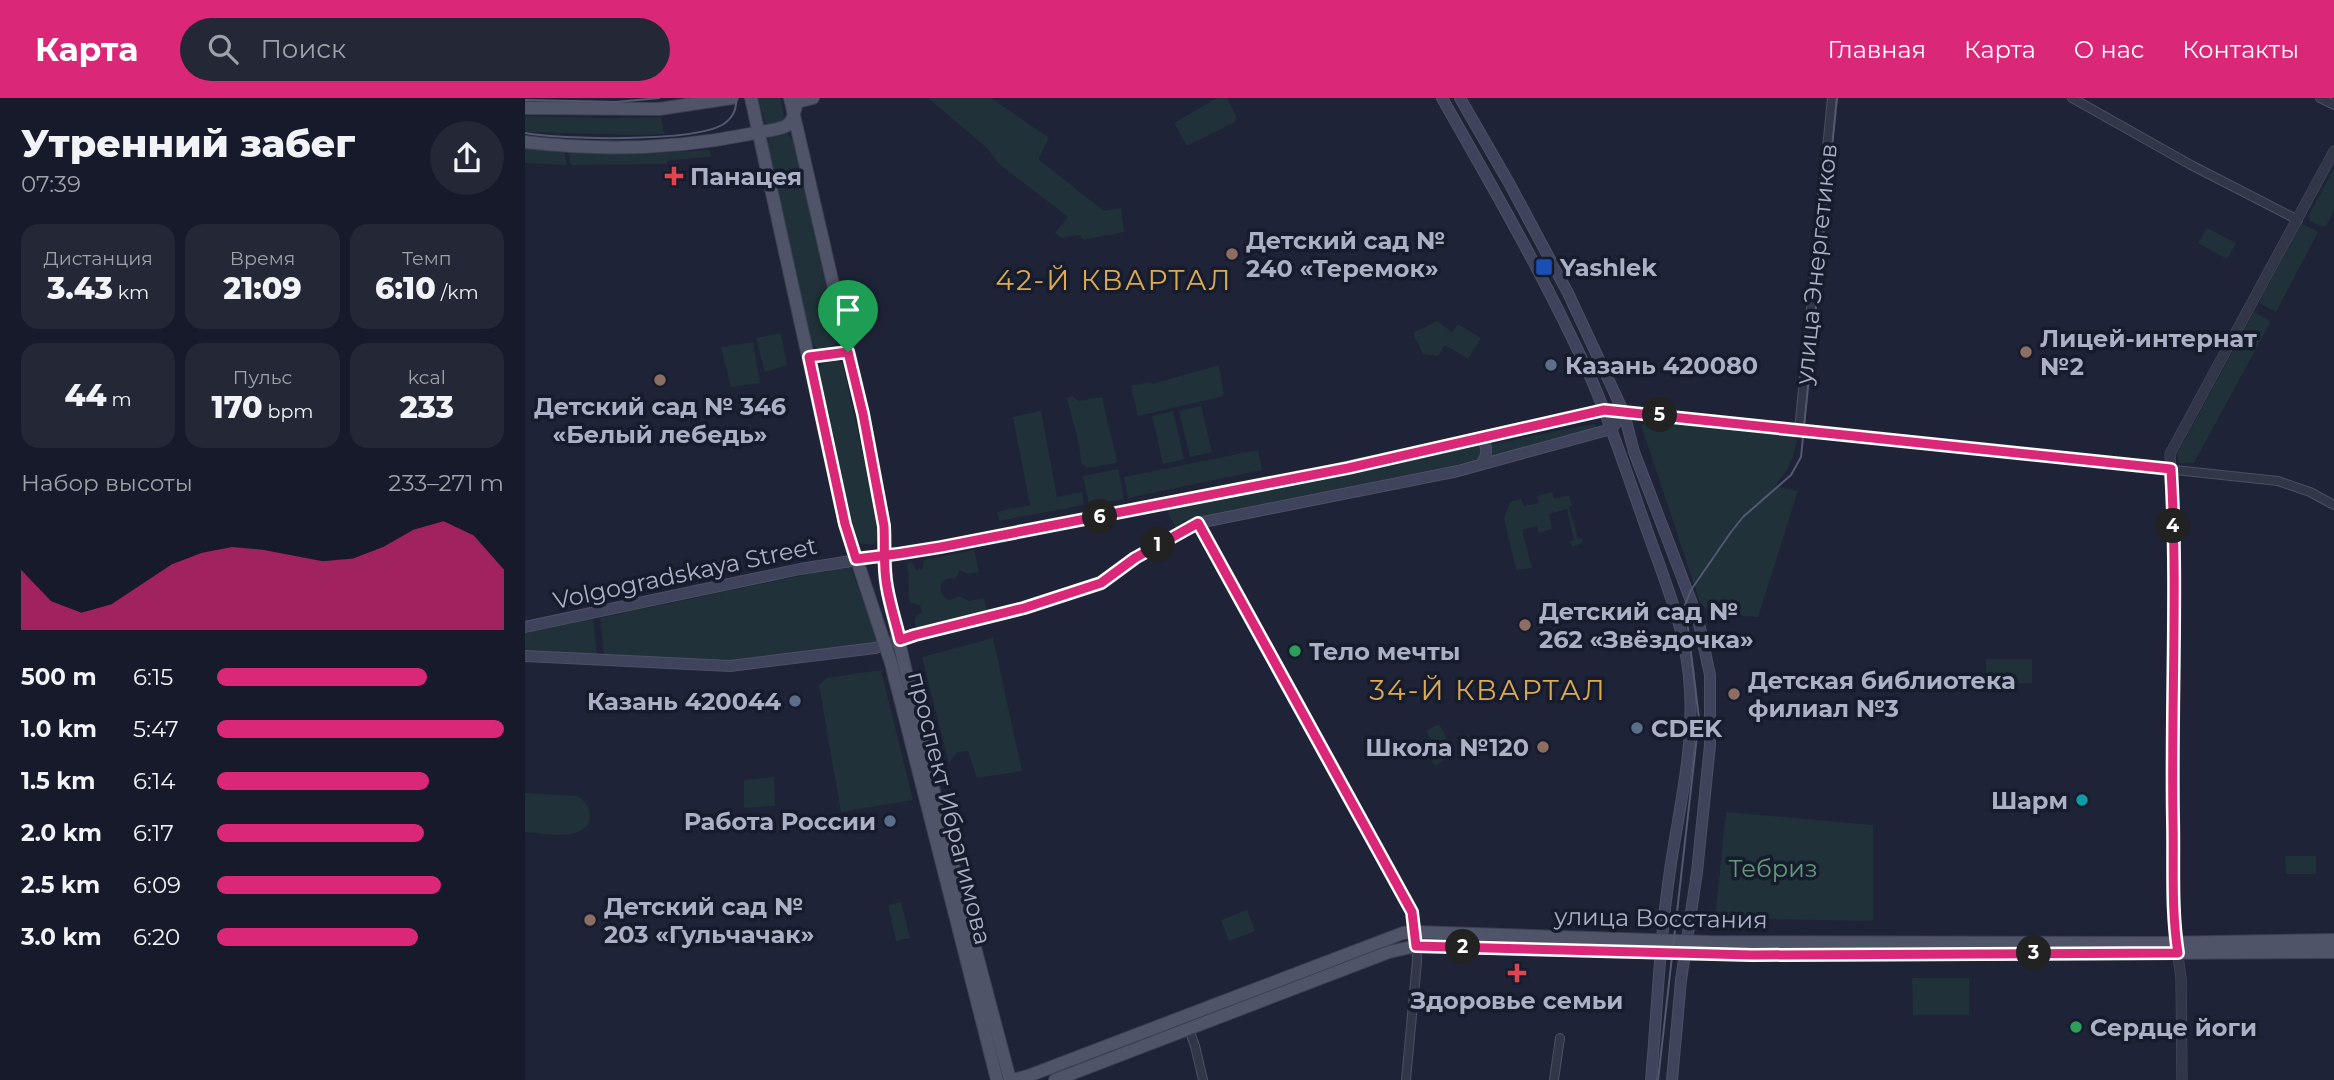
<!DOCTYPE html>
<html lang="ru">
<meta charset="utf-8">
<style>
:root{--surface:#161a2a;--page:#232736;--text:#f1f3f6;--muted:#9ea1a8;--accent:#db2777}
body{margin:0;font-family:Montserrat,sans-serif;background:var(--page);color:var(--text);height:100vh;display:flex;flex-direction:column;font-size:26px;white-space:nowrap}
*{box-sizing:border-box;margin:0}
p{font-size:23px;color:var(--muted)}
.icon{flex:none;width:38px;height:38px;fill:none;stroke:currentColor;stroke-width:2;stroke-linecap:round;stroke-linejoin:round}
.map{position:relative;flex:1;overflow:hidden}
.sheet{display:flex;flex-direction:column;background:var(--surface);width:525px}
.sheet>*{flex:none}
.pin{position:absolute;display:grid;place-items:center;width:60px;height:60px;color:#fff;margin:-72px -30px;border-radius:50% 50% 50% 0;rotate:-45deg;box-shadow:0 0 7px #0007}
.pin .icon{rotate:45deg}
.km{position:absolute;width:35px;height:35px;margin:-18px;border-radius:50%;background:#222;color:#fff;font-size:19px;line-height:35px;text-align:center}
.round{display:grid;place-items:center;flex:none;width:74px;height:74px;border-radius:37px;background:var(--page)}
.overview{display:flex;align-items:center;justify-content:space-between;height:119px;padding:0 21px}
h1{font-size:38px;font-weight:800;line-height:52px}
.metrics{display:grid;grid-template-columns:repeat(3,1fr);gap:10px;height:119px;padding:7px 21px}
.metrics div{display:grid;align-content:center;border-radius:18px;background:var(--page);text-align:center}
.metrics b{font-size:30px;font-weight:800}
.metrics small{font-size:19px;font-weight:400}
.metrics p{font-size:19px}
.chart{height:196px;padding:14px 21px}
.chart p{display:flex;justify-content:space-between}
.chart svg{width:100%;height:126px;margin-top:7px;fill:var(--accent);opacity:.7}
ul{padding:0 21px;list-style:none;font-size:23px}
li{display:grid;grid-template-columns:112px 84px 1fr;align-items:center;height:52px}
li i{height:18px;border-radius:9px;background:var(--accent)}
header{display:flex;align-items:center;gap:42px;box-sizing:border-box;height:98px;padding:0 35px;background:var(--accent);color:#fff}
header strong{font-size:33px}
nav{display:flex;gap:38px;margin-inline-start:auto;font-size:24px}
.search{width:490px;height:63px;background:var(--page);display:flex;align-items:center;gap:18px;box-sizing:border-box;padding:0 24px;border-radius:38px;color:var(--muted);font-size:26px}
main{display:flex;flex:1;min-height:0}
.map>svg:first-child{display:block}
.green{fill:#203139}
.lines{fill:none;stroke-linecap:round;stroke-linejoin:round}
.minor-casing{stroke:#4c5064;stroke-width:10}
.tertiary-casing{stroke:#4c5064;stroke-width:11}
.secondary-casing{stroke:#4c5064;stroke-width:12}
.primary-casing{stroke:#3b3f52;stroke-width:14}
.minor{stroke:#313648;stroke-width:8}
.tertiary{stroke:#313648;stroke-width:10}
.secondary{stroke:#3f445c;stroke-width:10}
.primary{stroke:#4f5469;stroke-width:12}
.tram{stroke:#535970;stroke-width:2}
.route-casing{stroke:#fff;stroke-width:14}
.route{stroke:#db2777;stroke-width:9}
.health-dot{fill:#e0444e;stroke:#171c2d;stroke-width:2.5}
.education-dot{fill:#8d6e63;stroke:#171c2d;stroke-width:2.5}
.transit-dot{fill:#1a4fb4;stroke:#171c2d;stroke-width:2.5}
.service-dot{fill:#5c6f8a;stroke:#171c2d;stroke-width:2.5}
.leisure-dot{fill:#2e9e5b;stroke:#171c2d;stroke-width:2.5}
.culture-dot{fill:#0f9aa8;stroke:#171c2d;stroke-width:2.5}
.labels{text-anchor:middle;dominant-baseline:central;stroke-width:7;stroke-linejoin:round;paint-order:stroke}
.poi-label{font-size:24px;font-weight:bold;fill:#abb0c6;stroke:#171c2d;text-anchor:start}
.street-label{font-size:24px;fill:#abb0c6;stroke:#171c2d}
.park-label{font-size:24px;fill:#629779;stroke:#171c2d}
.quarter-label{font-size:28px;letter-spacing:2px;fill:#dbaa51;stroke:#171c2d}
</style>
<header>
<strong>Карта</strong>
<div class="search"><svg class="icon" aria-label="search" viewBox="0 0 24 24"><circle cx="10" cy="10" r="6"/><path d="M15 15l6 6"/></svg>Поиск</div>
<nav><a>Главная</a><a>Карта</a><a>О нас</a><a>Контакты</a></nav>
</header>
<main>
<section class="sheet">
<div class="overview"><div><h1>Утренний забег</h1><p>07:39</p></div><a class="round"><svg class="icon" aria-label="share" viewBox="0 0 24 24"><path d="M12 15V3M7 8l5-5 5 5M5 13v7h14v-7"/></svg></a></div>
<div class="metrics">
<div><p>Дистанция</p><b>3.43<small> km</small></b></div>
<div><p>Время</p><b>21:09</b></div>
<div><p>Темп</p><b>6:10<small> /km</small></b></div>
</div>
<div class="metrics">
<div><b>44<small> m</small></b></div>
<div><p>Пульс</p><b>170<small> bpm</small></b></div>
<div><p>kcal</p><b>233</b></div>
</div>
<div class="chart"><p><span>Набор высоты</span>233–271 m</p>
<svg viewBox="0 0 160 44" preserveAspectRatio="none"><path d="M0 44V23L10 34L20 38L30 35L40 28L50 21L60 17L70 15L80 16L90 18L100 20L110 19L120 15L130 9L140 6L150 11L160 23V44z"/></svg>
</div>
<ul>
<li><b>500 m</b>6:15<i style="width:73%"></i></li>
<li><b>1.0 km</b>5:47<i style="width:100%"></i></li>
<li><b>1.5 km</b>6:14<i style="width:74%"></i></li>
<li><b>2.0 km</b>6:17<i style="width:72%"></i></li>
<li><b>2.5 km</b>6:09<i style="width:78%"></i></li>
<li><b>3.0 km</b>6:20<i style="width:70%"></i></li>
</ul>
</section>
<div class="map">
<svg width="1809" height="982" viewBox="0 0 1809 982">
<rect width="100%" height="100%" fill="#1e2338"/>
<path class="green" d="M233,0H256L259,20L257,23L245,27L240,25Z
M403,0H466L524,40L514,59V62L579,113L596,110L599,134L558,142L555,137L537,140L530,135L543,119L474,66L463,51Z
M692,0H702L711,18L710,24L662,48L649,25Z
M0,18L82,20L136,19L139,36L114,37L0,34Z
M262,36L268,42L311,232V245L304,252H294L287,245L283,234L245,63L243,44L245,40Z
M0,50L39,53L42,67L0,65Z
M184,52L186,59L144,62L141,66L46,67L43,55L102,56Z
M1809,70V113L1801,128L1798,129L1785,123L1784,117Z
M1776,125L1793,134L1751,214L1734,205Z
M1682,130L1711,145L1702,161L1673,145Z
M1729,214L1746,223L1669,365H1654L1652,356Z
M912,223L927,234L933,226L956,240L943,261L920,247L913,258L898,256L888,235Z
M256,235L262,267L240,274L231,240Z
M228,244L235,285L206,289L196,249Z
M311,262L318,266L353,426V440L349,446H336L330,439L292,273C296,264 302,263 311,262Z
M694,267L699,298L613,318L606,288L625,284L627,286Z
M547,298L554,303L577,299L592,363L590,365L562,370L556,365C555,342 547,323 542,300Z
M676,308L687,354L665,359L654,313Z
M516,313L532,399L557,394L559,407L474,423L472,414L505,407L488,319Z
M648,313L659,361L638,366L627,318Z
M1124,323L1268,338L1272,342C1267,363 1264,373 1249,388L1273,393L1233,519L1190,516L1176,507L1117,330V327Z
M1068,326L1071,327V331L966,360L968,351L963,347Z
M952,348L958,351L954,362L680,419L668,422L651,431L642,412Z
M733,352L737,372L603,400L599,379Z
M593,371L599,401L564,407L558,378Z
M1027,394L1029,401L1044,397L1047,407L1044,409L1053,441L1057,440L1059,444L1047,449L1045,444L1049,442L1042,411L1024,416L1027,431L1014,435L1012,428L997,432L1007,470L991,472L979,420L985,404L996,401L999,408L1014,405L1012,398Z
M449,452L454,474L443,476L435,472L430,481L425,480L418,483C413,491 416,499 425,502L434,498L444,503L459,500L462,512L392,530L389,524L392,517L397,514L395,507L385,505C382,491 385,478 382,465L387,464L391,472L398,471L399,462Z
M321,468L326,470L353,541L352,545L207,564L79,557L75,520Z
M68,520L72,558L0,554V533Z
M468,540L497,673L452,680L443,653L432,654L424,665L397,559Z
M1461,561H1507V585H1461Z
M356,572L388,702L316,714L294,587L302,580Z
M914,626L930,656L910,668L906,661L914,656L901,633Z
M249,679L250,708L219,710V682Z
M0,695L52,698C63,704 67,713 64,725C51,744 20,735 0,734Z
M1201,714L1348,727V823L1190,820Z
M1760,758H1791V776H1761Z
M376,804L385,840L371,843L363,807Z
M722,812L730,833L704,843L696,822Z
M1387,880H1444V917H1388Z"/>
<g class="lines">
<defs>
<path id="minor" d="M1547,0L1666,67L1773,122
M1795,0L1809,7
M1099,315H1118L1753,383L1785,394L1809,407
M1274,332L1307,0
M673,425L887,814L891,834L892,863L881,982
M664,931L670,948L678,982
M1029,982L1035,940"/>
<path id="tertiary" d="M1657,982L1656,880L1651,844L1649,797L1647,659L1648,413L1645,356L1809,53"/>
<path id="secondary" d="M917,0C970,93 1024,187 1068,285C1089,334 1105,385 1123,435C1141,486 1163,538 1165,593C1169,658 1151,722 1143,787C1134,851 1132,917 1126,982
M935,0L984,85L1043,195L1099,315L1109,354L1173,521L1185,577V647L1172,774L1156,882L1147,982
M955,339C963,348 963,355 957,365
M0,529L275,471L416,449L744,386L1079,312L1099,315
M0,558L205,568L350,550L390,537L499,510L576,485L610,460L673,425L933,373L1086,331L1099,315"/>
<path id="primary" d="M226,0L320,426L366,565L472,982
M265,0L338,316L359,428L361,488L410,698L485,982
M0,10L134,11L207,0
M0,44C74,53 151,51 225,36C236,33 251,33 261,28C270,23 269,12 272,4L288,0
M284,259L323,254
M488,982L503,978L878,835L891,834L1185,844L1635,845L1809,842
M530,982L864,854L891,848L1227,857L1809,854"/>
</defs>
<use href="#minor" class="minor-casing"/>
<use href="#tertiary" class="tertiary-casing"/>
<use href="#secondary" class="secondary-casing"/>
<use href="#primary" class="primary-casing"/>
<use href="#minor" class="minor"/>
<use href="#tertiary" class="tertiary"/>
<use href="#secondary" class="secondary"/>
<use href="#primary" class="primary"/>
<path class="tram" d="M0,2L91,4L134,0
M0,35C36,42 167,44 197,27C207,21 212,12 211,0
M1133,982L1174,620L1160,507L1166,492L1206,434L1218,419L1266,377L1276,359L1312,0"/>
</g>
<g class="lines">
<defs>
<path id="route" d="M323,254L338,316L359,428C360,448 358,469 362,489C365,507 371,525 375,542L390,537L499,510L576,485L610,460L673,425L887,814L891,848L1227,857L1653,855C1646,811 1649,766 1648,722C1646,605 1653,487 1646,371L1079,312L823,370L416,449C388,454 360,458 331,461L320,426L284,259L323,254"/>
</defs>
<use href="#route" class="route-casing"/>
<use href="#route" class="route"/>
</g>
<g class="health-dot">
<path d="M145.5 67.5h7v7h7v7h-7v7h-7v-7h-7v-7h7z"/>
<path d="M988.5 864.5h7v7h7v7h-7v7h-7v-7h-7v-7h7z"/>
</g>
<g class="education-dot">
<circle cx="707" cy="156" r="7"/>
<circle cx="1501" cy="254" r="7"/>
<circle cx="135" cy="282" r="7"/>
<circle cx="1000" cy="527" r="7"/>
<circle cx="1209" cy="596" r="7"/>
<circle cx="1018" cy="649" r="7"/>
<circle cx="65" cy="822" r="7"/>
</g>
<rect class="transit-dot" x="1010" y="160" width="18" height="18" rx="3.5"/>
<g class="service-dot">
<circle cx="1026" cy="267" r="7"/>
<circle cx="270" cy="603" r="7"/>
<circle cx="1112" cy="630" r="7"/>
<circle cx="365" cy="723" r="7"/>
</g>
<g class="leisure-dot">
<circle cx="770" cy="553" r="7"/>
<circle cx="1551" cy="929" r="7"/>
</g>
<circle class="culture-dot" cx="1557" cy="702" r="7"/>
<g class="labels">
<g class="poi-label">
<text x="165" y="78">Панацея</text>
<text x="721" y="142">Детский сад №<tspan x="721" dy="28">240 «Теремок»</tspan></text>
<text x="1035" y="169">Yashlek</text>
<text x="1515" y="240">Лицей-интернат<tspan x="1515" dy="28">№2</tspan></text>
<text x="1040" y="267">Казань 420080</text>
<text x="135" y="308" text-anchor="middle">Детский сад № 346<tspan x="135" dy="28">«Белый лебедь»</tspan></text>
<text x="1014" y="513">Детский сад №<tspan x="1014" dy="28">262 «Звёздочка»</tspan></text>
<text x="784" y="553">Тело мечты</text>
<text x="1223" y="582">Детская библиотека<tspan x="1223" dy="28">филиал №3</tspan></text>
<text x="256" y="603" text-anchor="end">Казань 420044</text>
<text x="1126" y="630">CDEK</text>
<text x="1004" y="649" text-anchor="end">Школа №120</text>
<text x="1543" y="702" text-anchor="end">Шарм</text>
<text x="351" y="723" text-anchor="end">Работа России</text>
<text x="79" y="808">Детский сад №<tspan x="79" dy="28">203 «Гульчачак»</tspan></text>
<text x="992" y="902" text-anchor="middle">Здоровье семьи</text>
<text x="1565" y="929">Сердце йоги</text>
</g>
<g class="street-label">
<text transform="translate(1291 166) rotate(-84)">улица Энергетиков</text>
<text transform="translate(160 475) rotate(-12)">Volgogradskaya Street</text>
<text transform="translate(425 710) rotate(76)">проспект Ибрагимова</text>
<text transform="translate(1136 820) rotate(1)">улица Восстания</text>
</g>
<g class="park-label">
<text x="1248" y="770">Тебриз</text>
</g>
<g class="quarter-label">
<text x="589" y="182">42-Й КВАРТАЛ</text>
<text x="963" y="592">34-Й КВАРТАЛ</text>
</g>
</g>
</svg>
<div class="pin" style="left:323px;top:254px;background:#1e9e55"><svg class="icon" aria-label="arrive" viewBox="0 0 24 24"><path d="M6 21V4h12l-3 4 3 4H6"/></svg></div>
<b class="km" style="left:633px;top:447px">1</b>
<b class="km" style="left:938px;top:849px">2</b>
<b class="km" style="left:1509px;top:855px">3</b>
<b class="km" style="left:1648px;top:428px">4</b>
<b class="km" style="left:1135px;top:317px">5</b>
<b class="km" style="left:575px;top:419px">6</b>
</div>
</main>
